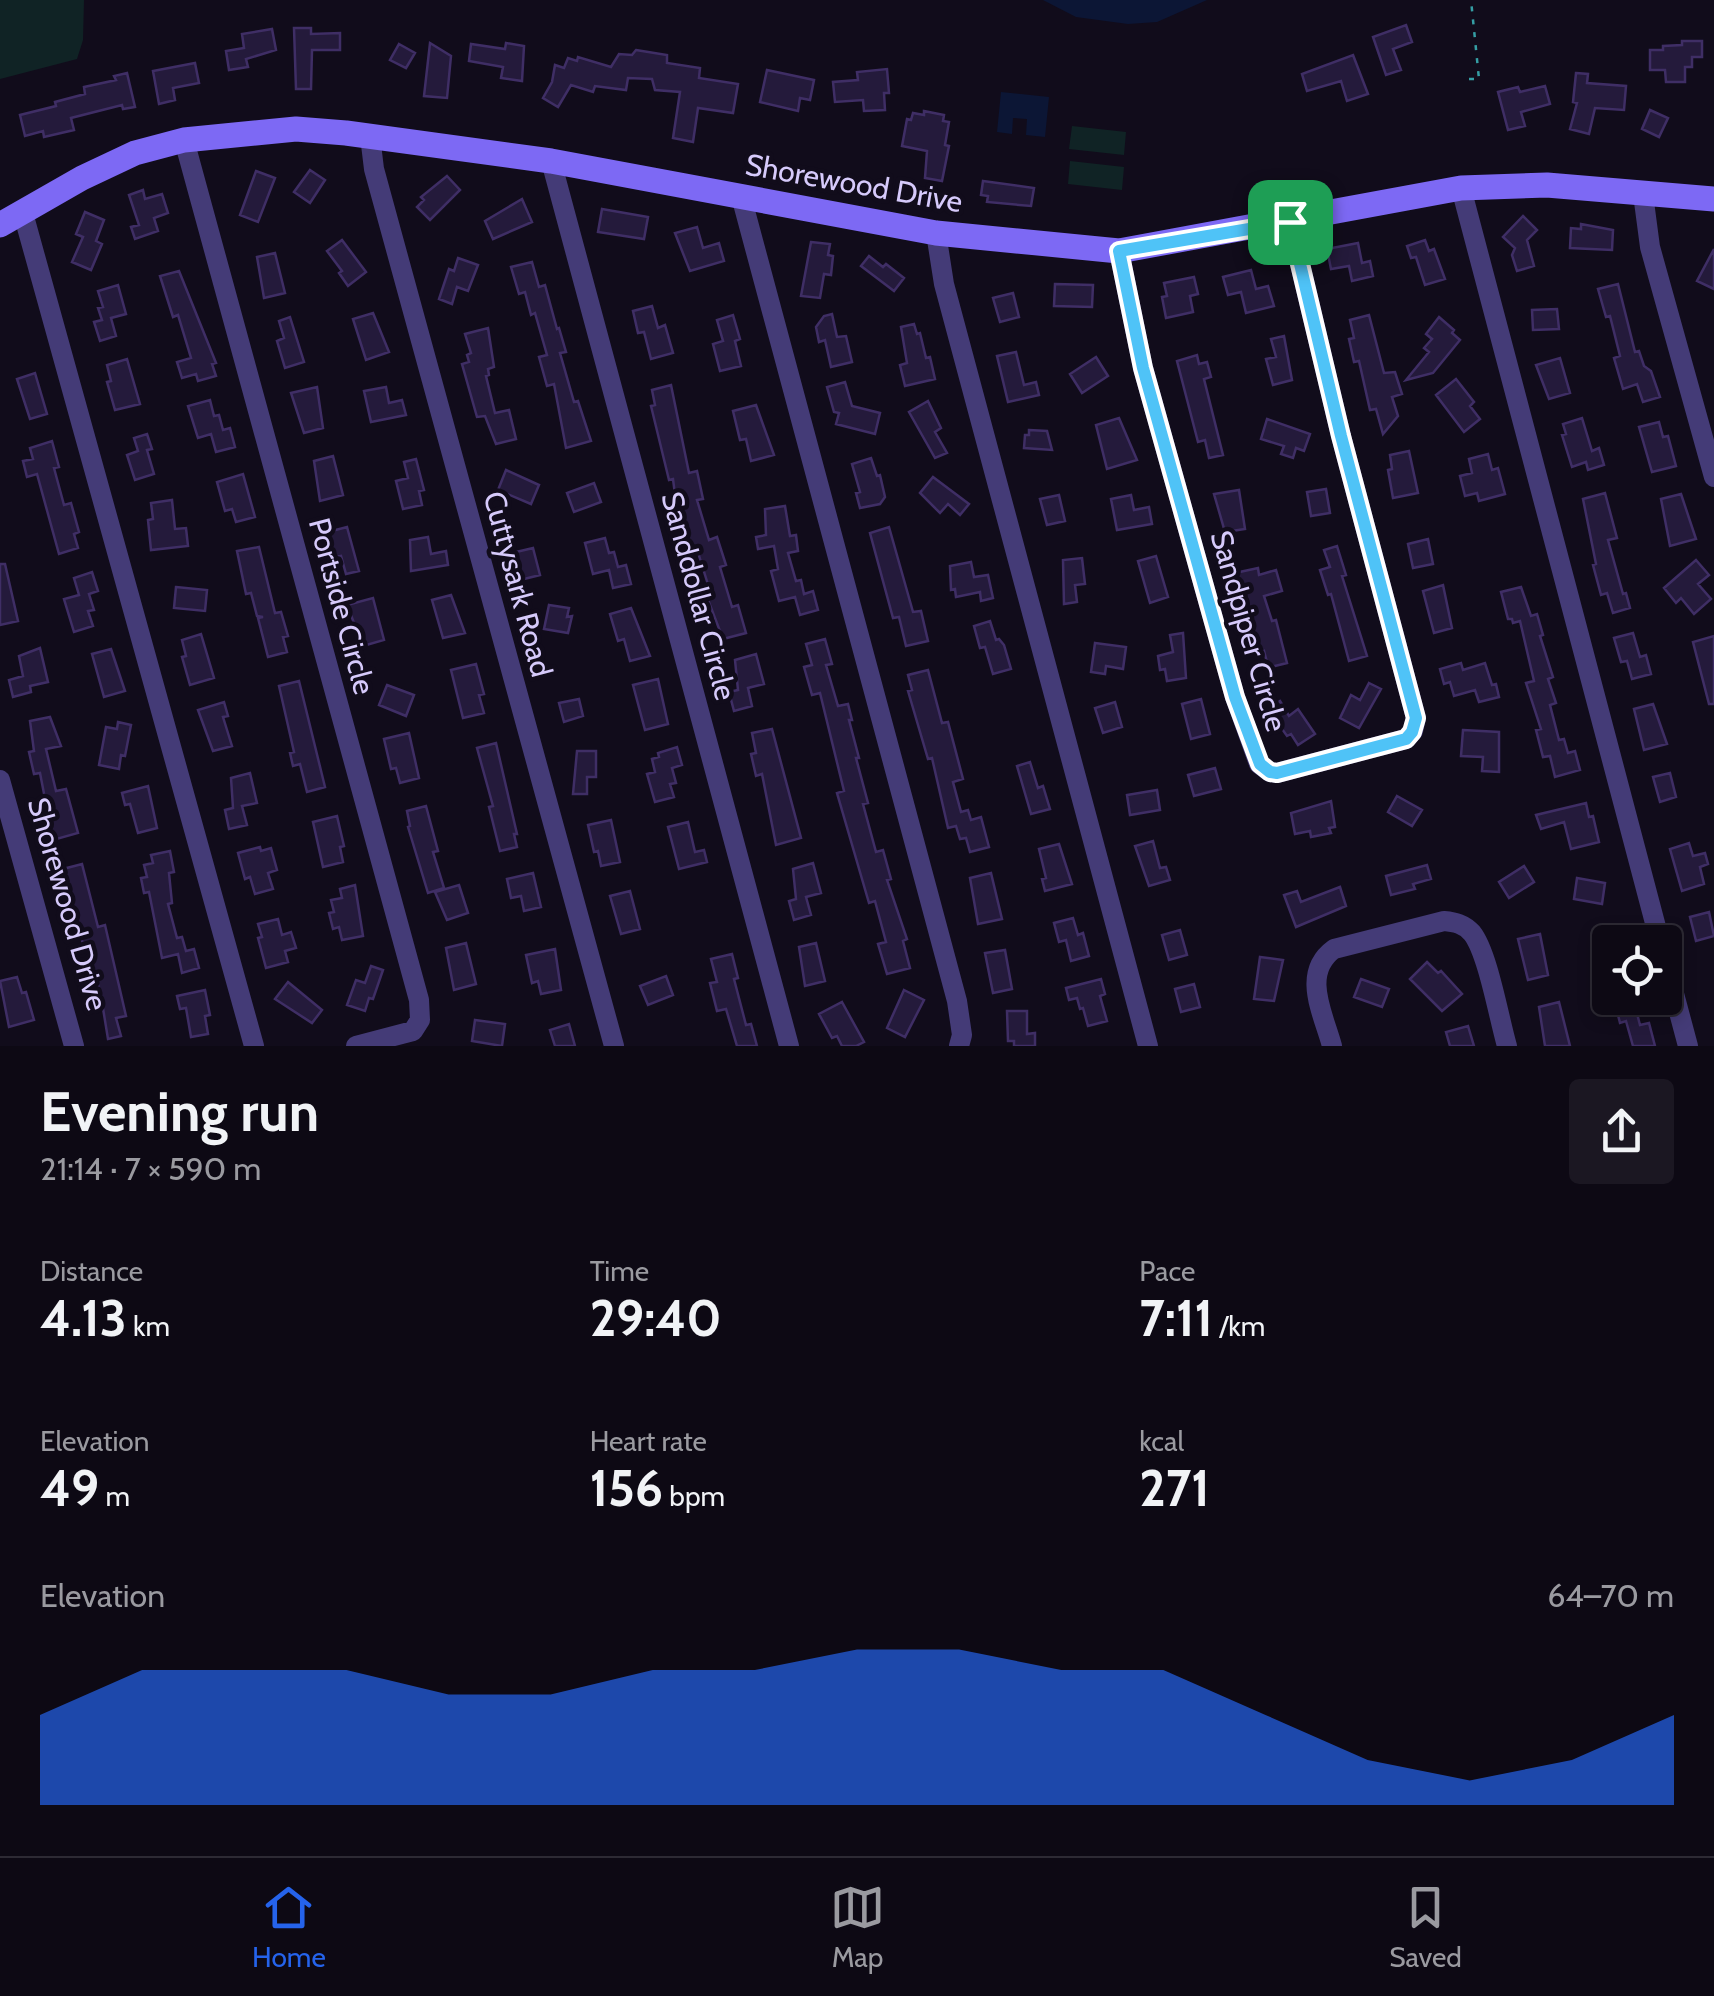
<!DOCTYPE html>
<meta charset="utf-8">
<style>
:root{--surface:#0d0914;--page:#1b1722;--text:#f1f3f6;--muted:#9a9aa0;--line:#2d2a34;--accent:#2563eb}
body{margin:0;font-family:Cabin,sans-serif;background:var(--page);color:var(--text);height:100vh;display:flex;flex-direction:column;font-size:38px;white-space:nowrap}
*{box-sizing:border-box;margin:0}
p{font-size:32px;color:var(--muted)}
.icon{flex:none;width:55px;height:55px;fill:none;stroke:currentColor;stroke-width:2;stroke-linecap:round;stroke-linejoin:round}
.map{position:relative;height:1046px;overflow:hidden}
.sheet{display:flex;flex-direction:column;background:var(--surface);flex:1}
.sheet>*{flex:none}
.tools{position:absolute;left:1592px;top:925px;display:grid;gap:20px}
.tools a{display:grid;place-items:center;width:90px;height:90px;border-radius:10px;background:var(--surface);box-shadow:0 5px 15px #0003,0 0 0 2px var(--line);font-size:50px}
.pin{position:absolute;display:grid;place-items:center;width:85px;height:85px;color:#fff;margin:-42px;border-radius:20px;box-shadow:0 5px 15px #0006}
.round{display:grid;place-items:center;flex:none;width:105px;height:105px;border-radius:10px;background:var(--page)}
.overview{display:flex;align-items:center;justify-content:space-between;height:170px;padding:0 40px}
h1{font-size:55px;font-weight:700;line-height:75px}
.metrics{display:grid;grid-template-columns:repeat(3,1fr);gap:15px;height:170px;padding:10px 40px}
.metrics div{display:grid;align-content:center}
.metrics b{font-size:50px;font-weight:700}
.metrics small{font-size:28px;font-weight:400}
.metrics p{font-size:28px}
.chart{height:280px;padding:20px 40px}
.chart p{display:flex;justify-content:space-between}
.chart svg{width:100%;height:180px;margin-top:10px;fill:var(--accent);opacity:.7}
.tabs{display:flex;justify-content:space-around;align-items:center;height:140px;border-top:2px solid var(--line);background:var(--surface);font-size:28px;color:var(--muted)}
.tabs a{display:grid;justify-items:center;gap:5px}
.tabs .current{color:var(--accent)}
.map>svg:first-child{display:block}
.green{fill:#102325}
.water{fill:#0c1635}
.building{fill:#241a3b;stroke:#3f2e65;stroke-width:2.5}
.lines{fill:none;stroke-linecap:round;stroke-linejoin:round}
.path{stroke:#359ea4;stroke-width:2.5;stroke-dasharray:5 8;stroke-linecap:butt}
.street{stroke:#443b77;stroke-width:20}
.secondary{stroke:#7d69f4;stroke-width:25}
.route-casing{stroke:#fff;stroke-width:20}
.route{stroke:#4fc3f7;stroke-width:12}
.labels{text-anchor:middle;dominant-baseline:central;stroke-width:9;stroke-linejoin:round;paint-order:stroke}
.street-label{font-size:30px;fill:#d6cafb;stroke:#110c1b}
</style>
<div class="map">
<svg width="1714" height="1046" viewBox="0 0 1714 1046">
<rect width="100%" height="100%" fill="#110c1b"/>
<path class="green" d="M0,0H84L83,40L77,59L0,79Z
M1072,126L1126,132L1124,155L1069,149Z
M1070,161L1124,167L1122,190L1068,184Z"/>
<path class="water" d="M1043,0H1207L1157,22L1128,24L1076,17Z
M1001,92L1049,97L1045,137L1026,135L1027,119L1013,118L1012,134L997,132Z"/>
<path class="building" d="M1406,25L1412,42L1393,49L1401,70L1386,75L1373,37Z
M294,28H311V34L340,33V50H312L311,89H296Z
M272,29L276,50L246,59L248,67L229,70L226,51L244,48L242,34Z
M1682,41H1702V57H1692V67H1685V82H1666L1665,70H1650V50H1663V46L1682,45Z
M430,43L451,56L447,98L424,96Z
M506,43L524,46L522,81L501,78L503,67L469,61L471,44L505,49Z
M399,44L415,53L406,68L390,60Z
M636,50L667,55V63L700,68L699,78L738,84L733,113L698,108L693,142L673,138L680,92L655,90L652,79L628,78L626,90L595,86L593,92L571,85L558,107L543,98L552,82L555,65L564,68L568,58L577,61L578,57L611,67L619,54L632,55Z
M1353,55L1368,94L1347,101L1341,81L1307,91L1302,74Z
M195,63L199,83L173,88L175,100L159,104L153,71Z
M887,69L889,93H884L885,110L864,111L863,100L835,102L833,82L858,80L857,72Z
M767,70L814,80L810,100L800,98L798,111L760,102Z
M127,73L135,107L123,109L122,105L71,118L74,130L44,137L43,131L25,136L20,115L56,106L55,102L85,94L84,87L116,80L114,76Z
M1576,73L1588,74L1587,83L1626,86L1624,110L1595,108L1589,134L1570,129L1577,103L1573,102Z
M1545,86L1550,104L1521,112L1525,126L1508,130L1498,92L1518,87L1520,92Z
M1650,110L1668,118L1659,137L1642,129Z
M924,111L944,115L943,121L949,122L945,145L949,146L942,181L925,178L927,151L902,146L907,119L911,120L913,113L924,115Z
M310,170L325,180L310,203L294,192Z
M256,171L275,178L258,222L240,215Z
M447,176L460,190L430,220L417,207L424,200L421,197Z
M983,181L1034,188L1031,206L987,202L988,196L981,195Z
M143,190L145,199L162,194L168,213L154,218L158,231L135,239L131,227L139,225L129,195Z
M522,199L532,222L493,239L485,221Z
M602,209L648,217L644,239L598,232Z
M85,212L104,220L96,241L102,244L91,270L72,262L83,237L76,234Z
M1523,216L1537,230L1527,240L1534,266L1517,271L1512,255L1515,248L1503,237Z
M1581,224L1613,230L1612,250L1570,248L1571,228L1581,229Z
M697,227L703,248L719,243L724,261L690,271L675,233Z
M342,240L366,272L348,286L339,273L342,271L327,251Z
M1425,240L1429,251L1434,249L1445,279L1425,285L1416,257L1411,258L1407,246Z
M811,242L830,244L828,255L833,256L831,275L824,274L820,298L801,296Z
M1358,243L1362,263L1370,261L1373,276L1352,281L1349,266L1331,269L1327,249Z
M1714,249V289L1697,281Z
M275,253L285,293L264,298L257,257Z
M869,256L883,267L886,264L904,278L894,291L861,266Z
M458,258L478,265L468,291L457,287L452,304L439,299L449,269L454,271Z
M532,262L539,287L545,285L557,329L559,328L566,352L560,353L574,402L578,401L591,441L566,448L554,384L547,386L539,357L547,355L535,313L531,315L525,292L519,294L511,267Z
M1251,270L1256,289L1268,286L1274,306L1246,313L1241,292L1228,295L1223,277Z
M179,271L216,363L212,364L216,376L198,381L196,374L182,378L177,362L191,358L178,315L173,317L160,276Z
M1194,277L1198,294L1190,296L1193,312L1166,318L1162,297L1167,296L1164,283Z
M1055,284L1093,285L1092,307L1054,306Z
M1618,284L1635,352L1639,351L1644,366L1651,371L1660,397L1643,402L1637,384L1623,389L1614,358L1620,356L1610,316L1606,317L1598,289Z
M118,285L126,314L111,318L116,336L100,341L94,322L102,320L98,308L103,307L98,291Z
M1013,293L1019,317L1000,322L993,298Z
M652,306L658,328L665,325L673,353L651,359L644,332L638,333L633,311Z
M1557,309L1559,329L1533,330L1532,310Z
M373,313L389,352L366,360L353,319Z
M832,314L837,337L846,336L852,362L831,367L825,340L819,342L816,327L824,316Z
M733,315L740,339L735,341L741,366L720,371L713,344L723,341L717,320Z
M1369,315L1384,373L1395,372L1402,394L1392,397L1398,416L1383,434L1376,409L1370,410L1359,361L1354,362L1349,339L1354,338L1350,320Z
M290,317L304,362L285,368L277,341L284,338L279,321Z
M1439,317L1454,330L1452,333L1460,340L1433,373L1406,380L1429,352L1424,348L1432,339L1426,334Z
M914,324L917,334L920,333L926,358L930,357L935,379L905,386L900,365L907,363L901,327Z
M488,328L494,367L488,369L489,375L486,376L495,413L509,410L516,439L496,444L485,416L477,417L462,364L469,362L467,355L471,353L465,334Z
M1284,336L1292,380L1273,385L1266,359L1276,357L1271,339Z
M1016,352L1024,385L1036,382L1039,395L1008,402L997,356Z
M1197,355L1199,364L1207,362L1211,377L1204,379L1223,455L1209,458L1205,440L1198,442L1177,361Z
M1096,357L1108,376L1082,393L1070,374Z
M1560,358L1570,393L1549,399L1536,365Z
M127,359L140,404L115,410L107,382L111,381L107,365Z
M35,373L47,414L30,419L17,379Z
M1456,379L1474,402L1470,406L1480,419L1464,432L1436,395Z
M845,382L852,406L880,413L875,434L836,424L839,413L834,412L827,387Z
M671,385L689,473L697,471L703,499L697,500L709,540L717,537L726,565L720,567L732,607L738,605L746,633L723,639L705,592L710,591L696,546L690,548L676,502L673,479L669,480L651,406L655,405L652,390Z
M317,387L323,428L304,433L291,393Z
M386,387L389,403L402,400L406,415L371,422L364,391Z
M210,400L214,416L219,415L223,430L230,428L235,447L216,452L211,434L198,438L188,406Z
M928,401L941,428L935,432L947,453L935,458L909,412Z
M756,405L774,455L751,461L746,439L740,440L733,411Z
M1119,418L1137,460L1107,469L1096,425Z
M1582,418L1592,451L1599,448L1604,465L1588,470L1586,462L1572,467L1562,435L1566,434L1563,424Z
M1267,419L1310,434L1304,451L1296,448L1293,458L1281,454L1284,446L1261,439Z
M1659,422L1663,437L1668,436L1676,466L1652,472L1639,427Z
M1029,430L1047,431L1052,450L1024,448L1025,435H1029Z
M147,434L152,449L147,450L154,474L135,480L127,455L138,451L134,438Z
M52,441L59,467L54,468L64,505L71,503L79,532L74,534L78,548L59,554L37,474L27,477L23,461L33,459L30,448Z
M1409,451L1418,493L1393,498L1388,470L1392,469L1390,455Z
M1488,454L1492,470L1498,468L1505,494L1479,501L1477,493L1465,496L1460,476L1472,473L1469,459Z
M333,456L343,495L320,501L314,461Z
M871,458L877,476L880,475L885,497L880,504L860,508L856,493L860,492L852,464Z
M416,459L424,490L419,491L422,505L403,509L396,481L408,478L404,462Z
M506,470L539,485L531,504L498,490Z
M243,474L255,517L236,522L232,509L225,511L217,482Z
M933,477L969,504L960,515L948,504L940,513L920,493Z
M594,483L601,502L574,512L567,493Z
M1326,489L1330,513L1311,516L1307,492Z
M1239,490L1245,529L1225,532L1214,494Z
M1605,493L1617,538L1608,540L1623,594L1626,593L1630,608L1613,613L1607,593L1601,595L1593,565L1596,564L1583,499Z
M1681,494L1696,539L1670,546L1661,499Z
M1059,495L1065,521L1047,525L1040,499Z
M1131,495L1134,510L1149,507L1152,524L1117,530L1111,499Z
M172,500L175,529L186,528L188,546L151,550L148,520L153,519L151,503Z
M785,506L790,536L796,535L798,551L788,553L796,581L801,580L804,594L813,591L818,610L800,615L795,597L779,601L771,571L778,569L774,546L758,549L756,537L766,535L765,509Z
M347,527L359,571L346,574L341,556L335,557L328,532Z
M889,527L913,612L921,611L928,641L906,646L899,617L893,618L870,533Z
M428,537L431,554L446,551L448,565L411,571L410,540Z
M605,538L609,553L614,552L618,567L626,565L631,584L613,588L609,570L593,574L585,543Z
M1428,539L1433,564L1413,568L1408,544Z
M1337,546L1346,575L1342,576L1367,656L1349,661L1331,594L1328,595L1320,570L1330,567L1324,550Z
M259,547L275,613L281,612L288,636L283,637L287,652L268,657L258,618L263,617L257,616L251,593L246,594L237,551Z
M533,548L540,575L520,580L512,553Z
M1156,556L1168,597L1150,603L1138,561Z
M1082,558L1085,584L1075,585L1077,602L1064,604L1063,560Z
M1696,560L1709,575L1698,584L1711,599L1694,614L1681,598L1676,603L1664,588Z
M971,562L974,577L988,575L993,598L981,601L980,592L956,597L955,589L951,590L950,566Z
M0,564H5L18,621L0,625Z
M1258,568L1259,575L1276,570L1282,591L1264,596L1272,621L1276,620L1287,663L1275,666H1268L1264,651L1259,653L1235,573Z
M92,572L98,591L89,594L94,610L88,611L93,626L74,632L64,599L79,595L74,578Z
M1443,585L1452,628L1434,633L1423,591Z
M176,587L207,590L205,611L174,608Z
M1521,587L1531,616L1537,614L1543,635L1540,636L1553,677L1548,679L1556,703L1550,705L1559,740L1564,739L1568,753L1575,751L1580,770L1555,777L1550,756L1543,757L1536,730L1541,729L1526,683L1534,681L1520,621L1513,623L1512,619H1508L1501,592Z
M451,595L465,633L443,638L432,600Z
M373,598L384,640L363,646L347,605Z
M549,605L569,608L567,617L572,616L568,633L544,629Z
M631,608L650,656L630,661L624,639L618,641L610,614Z
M990,621L996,640L999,639L1004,645L1011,669L993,674L985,647L980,648L974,626Z
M1183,633L1186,678L1167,681L1165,669L1160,670L1158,656L1173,652L1170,635Z
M1633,633L1640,657L1646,655L1651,674L1632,679L1627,661L1621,662L1614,638Z
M201,634L214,678L190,685L182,657L186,656L182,640Z
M1714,636V704H1709L1693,642Z
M825,639L832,664L826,665L838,706L848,704L852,720H849L859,758H856L868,803L863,804L876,852L883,850L891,879L887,880L907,939L903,941L910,968L887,974L878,944L886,942L875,901L869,903L837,793L844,791L820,693L812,695L804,667L812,665L806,644Z
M1095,643L1126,647L1123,669L1106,666L1105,674L1091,672Z
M40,648L48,682L30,686L31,692L13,697L9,680L23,676L19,656Z
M111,649L125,691L104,697L92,654Z
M756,654L764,684L748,688L752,706L734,711L729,692L738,690L735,660Z
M1461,663L1463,670L1485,663L1492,685L1496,684L1499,697L1479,702L1475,690L1454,696L1450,682L1444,684L1440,669Z
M476,664L484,694L479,695L484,713L463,718L451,670Z
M928,670L942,723L948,722L963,779L953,782L961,812L968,810L971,820L981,817L989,847L970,852L966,838L960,839L956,826L948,828L932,758L928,759L908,691L912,690L908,675Z
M658,679L668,724L645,730L633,685Z
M299,681L325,787L307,792L300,764L293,766L290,753L294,752L279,686Z
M1369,683L1381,689L1359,728L1340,718L1351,695L1360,700Z
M387,685L414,695L406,716L379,705Z
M579,699L583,716L564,722L559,703Z
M1201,699L1210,734L1191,739L1182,704Z
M1280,701L1289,716L1298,709L1315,734L1298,745L1291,734L1287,736L1268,709Z
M224,702L228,716L223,717L232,746L213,751L198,710Z
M1115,702L1122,727L1103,733L1095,708Z
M1653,704L1667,744L1644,750L1634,709Z
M50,717L61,746L46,749L56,791L66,789L78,833L53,840L40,773L34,774L29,752L34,751L30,721Z
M118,722L131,725L125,756L121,755L119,769L99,765L106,727L117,729Z
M772,729L801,838L776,845L762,774L756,776L751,754L756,753L752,733Z
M1463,730L1499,732V772L1482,771L1483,757L1461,756Z
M409,733L419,778L400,783L396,768L391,769L384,739Z
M496,743L517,834H514L517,847L500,851L489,807L493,806L477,748Z
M677,747L682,765L672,768L676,783L670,784L674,797L655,802L647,774L655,772L652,759L659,757L658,753Z
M577,751H596V777H587V794H573Z
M1030,762L1038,788L1043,786L1050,809L1031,814L1017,766Z
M1215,768L1221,789L1194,796L1188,775Z
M250,773L257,803L242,806L247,825L229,829L225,810L233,808L231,778Z
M1670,773L1676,797L1660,802L1653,777Z
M148,786L157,828L138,833L130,804L125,805L122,793Z
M1157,790L1160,810L1130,815L1127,795Z
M1397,796L1422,810L1412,826L1388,812Z
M1331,801L1335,827L1329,828L1331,833L1311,837L1310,831L1295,834L1291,813Z
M1586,803L1589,817L1593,816L1599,842L1571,849L1564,822L1541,829L1536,815Z
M426,806L438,851L433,852L444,888L428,893L408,827L410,826L407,811Z
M337,816L344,846L340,847L343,862L323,867L313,822Z
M611,820L620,862L601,866L598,851L594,852L588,825Z
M688,822L695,852L704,850L707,862L679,869L668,827Z
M1153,841L1160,868L1166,867L1170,880L1149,886L1135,846Z
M1689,843L1693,856L1705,853L1708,864L1700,867L1704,884L1682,891L1670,849Z
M1059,844L1072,884L1045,891L1042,879L1046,878L1039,849Z
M260,847L261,851L271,848L277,870L268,873L273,889L255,894L250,877L245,879L238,853Z
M170,851L174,872L169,873L172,903L168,904L177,938L182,937L186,951L194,949L199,968L182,973L178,954L162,958L149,892L144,893L141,878L147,877L144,865L153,863L151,855Z
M813,863L821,893L806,897L811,915L794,920L789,901L796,899L793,869Z
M82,864L98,927L105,925L126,1016L116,1018L121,1036L108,1039L101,996L88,947L84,948L63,869Z
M1427,865L1431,879L1413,884L1415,889L1391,895L1386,876Z
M1524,866L1534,882L1509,898L1499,882Z
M533,873L541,907L524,911L521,896L511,898L507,879Z
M991,873L1002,919L978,924L970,878Z
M1577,878L1605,883L1602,904L1574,899Z
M355,885L363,936L342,940L339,927L333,929L329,913L334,912L331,900L342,898L340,889Z
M459,885L468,913L447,920L435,892Z
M1340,887L1346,906L1296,927L1284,895L1297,891L1301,902Z
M630,891L640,929L621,934L610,896Z
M1709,912L1714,936L1696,941L1690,917Z
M1073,918L1078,935L1083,933L1089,956L1071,961L1066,940L1059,942L1054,923Z
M278,919L282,935L291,932L296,948L285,951L288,962L266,968L258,938L262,937L258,924Z
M1180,930L1187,955L1169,960L1162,935Z
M1540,934L1548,975L1528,980L1518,939Z
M466,943L476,984L454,990L446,948Z
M816,943L825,981L805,986L799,947Z
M555,949L561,990L541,994L538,981L532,983L526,955Z
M1005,950L1012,989L993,993L985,953Z
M732,954L738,978L734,979L746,1025L751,1024L757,1046H737L726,1009L717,1011L710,983L717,982L711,959Z
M1260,957L1283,960L1274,1001L1254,999Z
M1427,962L1438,973L1441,971L1462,994L1442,1011L1410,979Z
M371,966L383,970L373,999L369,998L365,1011L347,1005L356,980L365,983Z
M666,976L673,995L648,1005L640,986Z
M17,977L22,993L26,992L34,1020L9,1027L0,981Z
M1101,979L1105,994L1100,996L1107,1021L1088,1026L1083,1008L1080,1009L1077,998L1069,1000L1066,988Z
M1361,979L1389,989L1382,1007L1354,997Z
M288,982L322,1010L312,1023L275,999Z
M1194,984L1200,1007L1181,1012L1175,989Z
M205,990L210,1015L205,1016L208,1034L191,1037L186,1008L180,1009L177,996Z
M904,990L924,1000L905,1037L887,1028Z
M842,1002L864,1042L856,1046H842L837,1036L832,1038L819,1014Z
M1559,1002L1570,1046H1545L1539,1007Z
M1635,1006L1640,1025L1649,1023L1655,1046H1633L1626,1021L1620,1023L1617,1011Z
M1007,1011H1027V1034L1035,1033V1046H1014V1041H1008Z
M475,1020L505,1024L502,1046L472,1041Z
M569,1024L575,1046H555L550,1030Z
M1468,1026L1474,1046H1450L1446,1032Z"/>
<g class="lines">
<path class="path" d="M1469,79H1479L1471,0"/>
<path class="street" d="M370,136L374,169L614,1046
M184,140L419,1000L420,1020L413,1031L356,1046
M551,161L789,1046
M1461,188L1660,942
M1643,194L1650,247L1714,477
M741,196L957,1001L962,1035L959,1046
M23,213L254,1046
M936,233L944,284L1148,1046
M1119,251L1143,368L1235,697L1259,764L1270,772L1277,773L1406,739L1413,731L1416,718L1341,436L1290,222
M0,780L74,1046
M1665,960L1688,1046
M1332,1046C1323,1013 1301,973 1334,949L1444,921C1455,922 1464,924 1472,933C1488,953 1499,1019 1507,1046"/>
<path class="secondary" d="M0,225L82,178L135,153L184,140L296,129L346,133L551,161L936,233L1119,251L1461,188L1547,185L1714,199"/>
</g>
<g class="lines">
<defs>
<path id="route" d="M1290,222L1341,436L1416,718L1412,732L1406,739L1277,773L1270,772L1260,764L1235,697L1143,368L1119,251Z"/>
</defs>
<use href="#route" class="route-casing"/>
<use href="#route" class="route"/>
</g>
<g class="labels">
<g class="street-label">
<text transform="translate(854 183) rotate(10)">Shorewood Drive</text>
<text transform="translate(518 584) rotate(75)">Cuttysark Road</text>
<text transform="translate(699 596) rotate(75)">Sanddollar Circle</text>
<text transform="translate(342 606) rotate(75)">Portside Circle</text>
<text transform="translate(1249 631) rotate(74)">Sandpiper Circle</text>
<text transform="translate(68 904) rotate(74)">Shorewood Drive</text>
</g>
</g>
</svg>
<div class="tools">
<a><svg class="icon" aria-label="locate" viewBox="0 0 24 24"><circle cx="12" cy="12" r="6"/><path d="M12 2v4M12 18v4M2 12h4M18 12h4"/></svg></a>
</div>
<div class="pin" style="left:1290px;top:222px;background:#1e9e55"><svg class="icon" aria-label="arrive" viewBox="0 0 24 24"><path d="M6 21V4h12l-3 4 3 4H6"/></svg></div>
</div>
<section class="sheet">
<div class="overview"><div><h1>Evening run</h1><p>21:14 · 7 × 590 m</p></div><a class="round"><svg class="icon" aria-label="share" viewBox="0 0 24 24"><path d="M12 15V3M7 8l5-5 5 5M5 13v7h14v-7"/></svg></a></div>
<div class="metrics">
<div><p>Distance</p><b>4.13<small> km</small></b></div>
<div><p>Time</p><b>29:40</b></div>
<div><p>Pace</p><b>7:11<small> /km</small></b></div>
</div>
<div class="metrics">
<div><p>Elevation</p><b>49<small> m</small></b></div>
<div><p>Heart rate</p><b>156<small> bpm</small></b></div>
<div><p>kcal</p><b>271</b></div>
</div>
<div class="chart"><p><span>Elevation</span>64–70 m</p>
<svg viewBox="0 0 160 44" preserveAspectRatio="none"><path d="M0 44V22L10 11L20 11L30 11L40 17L50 17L60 11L70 11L80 6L90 6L100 11L110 11L120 22L130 33L140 38L150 33L160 22V44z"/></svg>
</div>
</section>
<nav class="tabs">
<a class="current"><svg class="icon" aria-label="home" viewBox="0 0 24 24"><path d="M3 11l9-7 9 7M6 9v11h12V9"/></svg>Home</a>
<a><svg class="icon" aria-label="map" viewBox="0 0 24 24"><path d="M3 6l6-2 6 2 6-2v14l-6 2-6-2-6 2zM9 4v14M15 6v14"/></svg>Map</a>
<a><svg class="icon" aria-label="saved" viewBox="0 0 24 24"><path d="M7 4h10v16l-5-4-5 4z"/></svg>Saved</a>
</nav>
